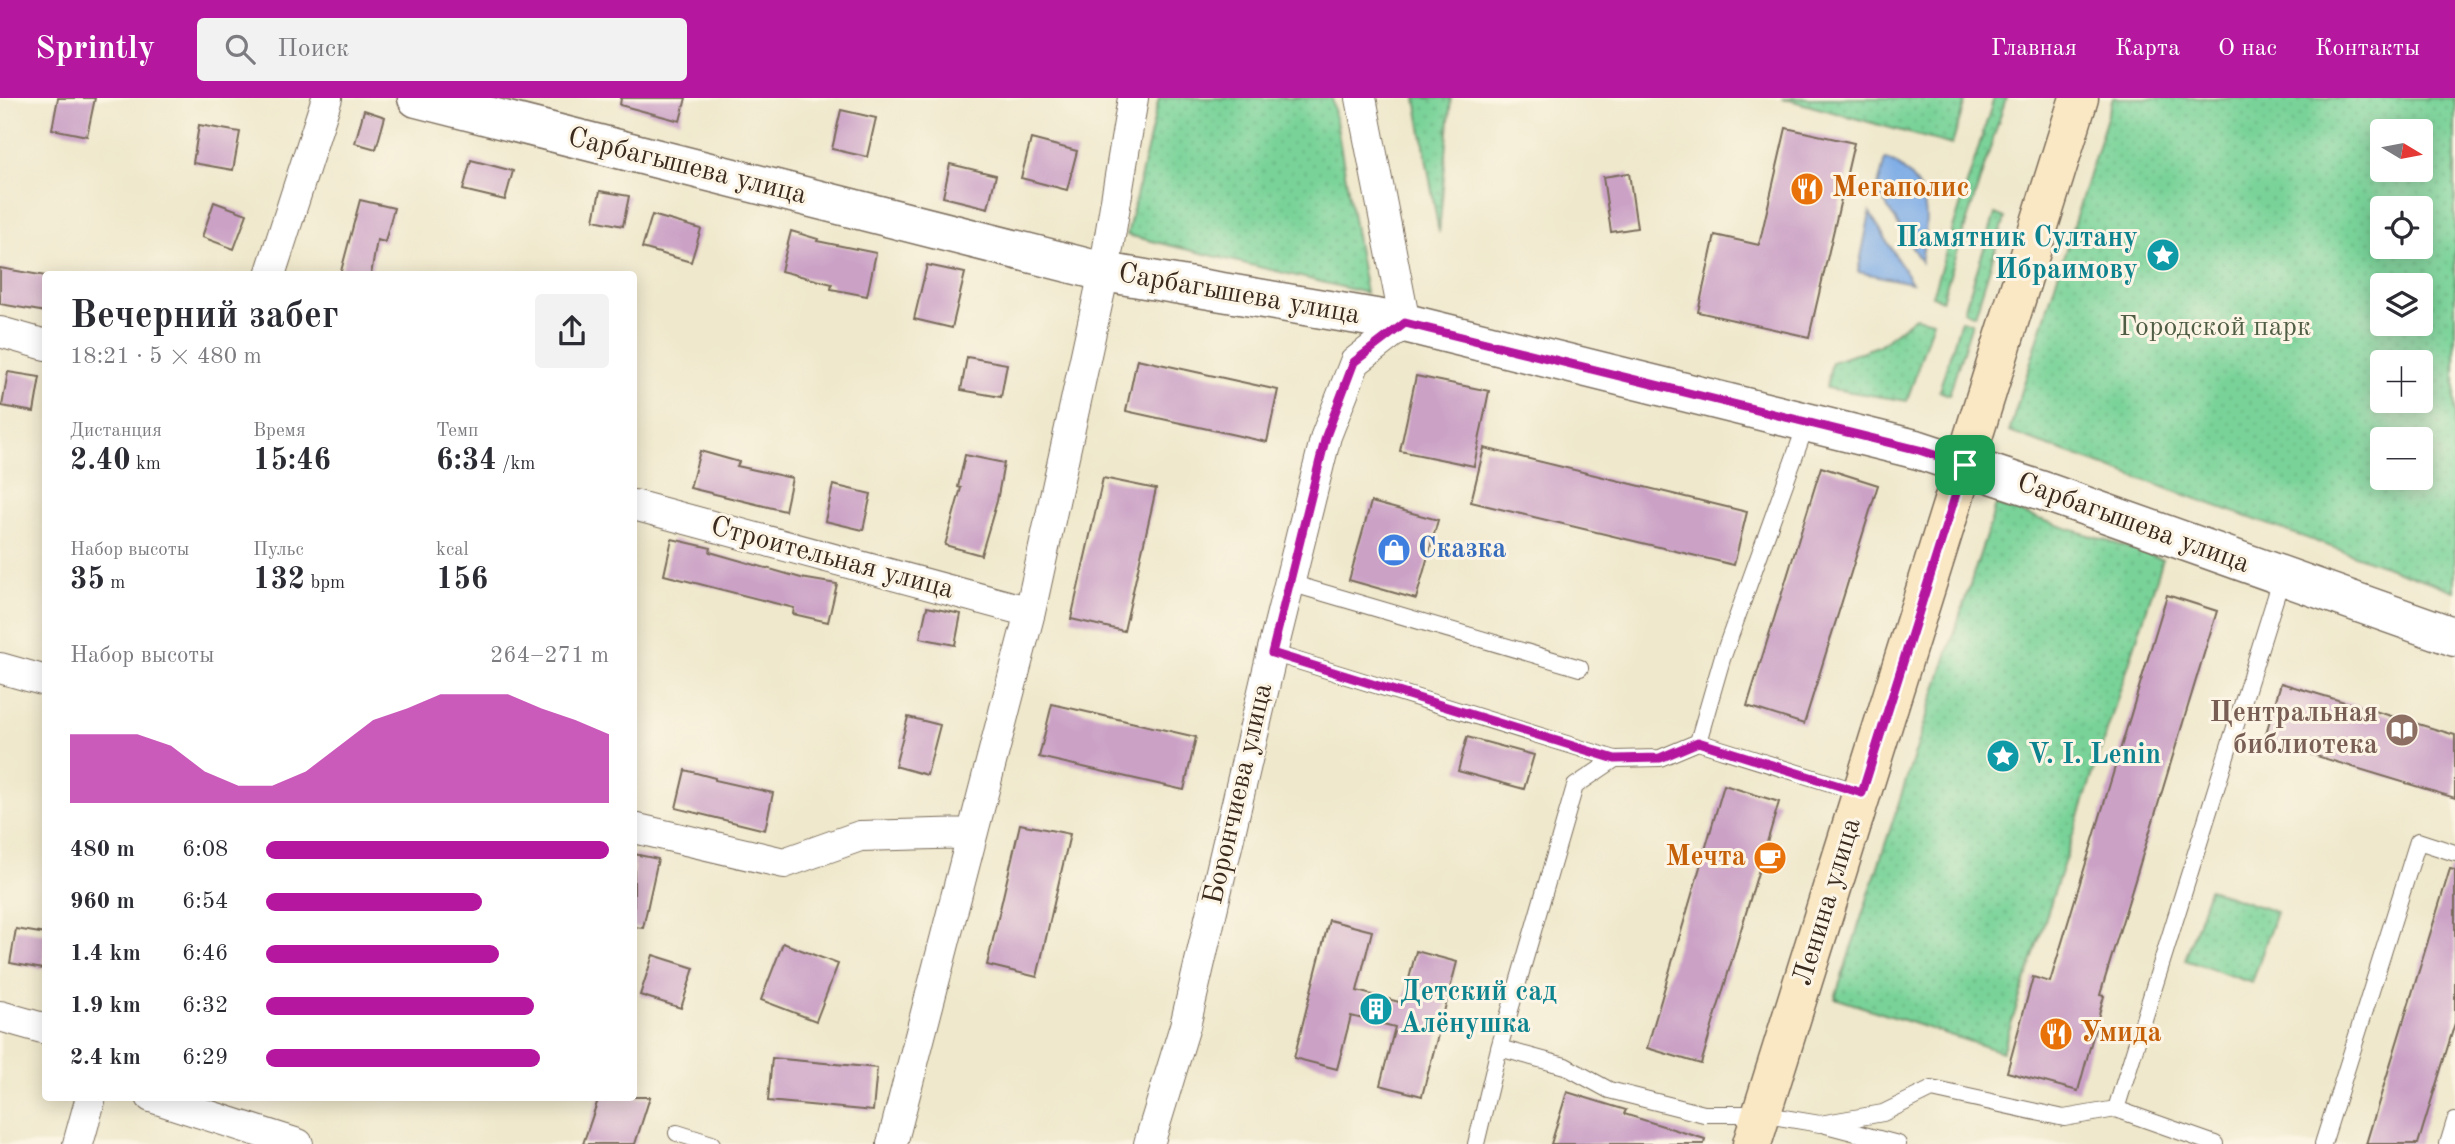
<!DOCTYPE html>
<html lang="ru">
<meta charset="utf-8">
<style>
:root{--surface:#fff;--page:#f2f2f3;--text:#2b2b33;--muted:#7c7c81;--accent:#b5179e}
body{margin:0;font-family:"Old Standard TT",serif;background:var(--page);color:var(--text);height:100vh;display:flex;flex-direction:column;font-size:26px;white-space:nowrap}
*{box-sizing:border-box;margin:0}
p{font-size:23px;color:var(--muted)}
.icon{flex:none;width:38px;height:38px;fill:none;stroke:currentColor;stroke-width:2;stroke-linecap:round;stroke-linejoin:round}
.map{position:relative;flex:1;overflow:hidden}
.drawer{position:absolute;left:42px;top:173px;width:595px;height:830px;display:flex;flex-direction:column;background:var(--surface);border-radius:7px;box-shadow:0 4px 18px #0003}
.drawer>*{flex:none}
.needle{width:46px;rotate:100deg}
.controls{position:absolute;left:2370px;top:21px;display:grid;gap:14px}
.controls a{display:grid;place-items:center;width:63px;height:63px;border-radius:7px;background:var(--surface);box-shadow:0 4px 18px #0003;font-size:35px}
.pin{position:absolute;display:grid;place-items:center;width:60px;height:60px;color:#fff;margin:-30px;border-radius:14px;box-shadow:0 4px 10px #0006}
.round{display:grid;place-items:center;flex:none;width:74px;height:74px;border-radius:7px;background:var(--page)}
.overview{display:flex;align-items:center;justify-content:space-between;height:119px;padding:0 28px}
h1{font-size:38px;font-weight:700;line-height:52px}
.figures{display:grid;grid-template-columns:repeat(3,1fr);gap:10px;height:119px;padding:7px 28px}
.figures div{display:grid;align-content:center}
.figures b{font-size:30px;font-weight:700}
.figures small{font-size:19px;font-weight:400}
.figures p{font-size:19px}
.chart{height:196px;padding:14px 28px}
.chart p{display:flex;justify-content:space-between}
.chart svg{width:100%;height:126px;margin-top:7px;fill:var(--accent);opacity:.7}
ul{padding:0 28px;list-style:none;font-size:23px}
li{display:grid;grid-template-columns:112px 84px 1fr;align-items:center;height:52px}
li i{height:18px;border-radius:9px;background:var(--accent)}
header{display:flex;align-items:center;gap:42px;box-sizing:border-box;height:98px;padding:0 35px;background:var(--accent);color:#fff}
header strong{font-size:33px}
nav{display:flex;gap:38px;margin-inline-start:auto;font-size:24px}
.search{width:490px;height:63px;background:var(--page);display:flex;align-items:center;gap:18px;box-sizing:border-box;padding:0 24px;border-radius:7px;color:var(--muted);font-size:26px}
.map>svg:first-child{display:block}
.grass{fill:url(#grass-dots);stroke:#5a7e5c;stroke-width:2;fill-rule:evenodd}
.water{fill:#7babe6;stroke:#5b6a82;stroke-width:2}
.building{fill:#cba1c6}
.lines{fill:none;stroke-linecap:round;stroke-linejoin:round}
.service-casing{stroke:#7a6c5b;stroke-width:18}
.minor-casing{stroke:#7a6c5b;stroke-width:32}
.tertiary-casing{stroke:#7a6c5b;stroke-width:41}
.secondary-casing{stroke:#7a6c5b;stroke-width:41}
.service{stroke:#fff;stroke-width:16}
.minor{stroke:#fff;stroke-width:30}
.tertiary{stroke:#fff;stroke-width:38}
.secondary{stroke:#fae7c3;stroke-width:38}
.route-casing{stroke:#fff;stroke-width:14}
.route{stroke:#b5179e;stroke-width:9}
.labels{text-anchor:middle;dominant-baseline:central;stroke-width:6;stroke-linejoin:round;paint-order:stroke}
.street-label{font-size:28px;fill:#3b2a1e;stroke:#fcf5e5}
.food-label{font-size:28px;font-weight:bold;fill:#c56008;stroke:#fcf5e5;text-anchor:start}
.culture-label{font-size:28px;font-weight:bold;fill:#0d838f;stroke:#fcf5e5;text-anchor:start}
.park-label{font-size:28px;fill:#4e5d43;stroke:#fcf5e5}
.shop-label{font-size:28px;font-weight:bold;fill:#366cbe;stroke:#fcf5e5;text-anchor:start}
.education-label{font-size:28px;font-weight:bold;fill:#785e54;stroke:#fcf5e5;text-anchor:end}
</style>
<header>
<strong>Sprintly</strong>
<div class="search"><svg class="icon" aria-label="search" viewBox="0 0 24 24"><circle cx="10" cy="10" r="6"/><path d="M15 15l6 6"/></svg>Поиск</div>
<nav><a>Главная</a><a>Карта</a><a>О нас</a><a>Контакты</a></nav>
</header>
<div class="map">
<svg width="2455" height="1046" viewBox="0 0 2455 1046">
<defs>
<pattern id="grass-dots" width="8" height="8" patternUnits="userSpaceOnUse" patternTransform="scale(1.75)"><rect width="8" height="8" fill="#79d399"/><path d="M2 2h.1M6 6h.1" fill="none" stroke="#6ab583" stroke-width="1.8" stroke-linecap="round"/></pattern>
</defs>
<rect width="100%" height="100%" fill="#fcf5e5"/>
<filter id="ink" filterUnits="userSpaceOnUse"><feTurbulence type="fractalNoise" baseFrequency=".0143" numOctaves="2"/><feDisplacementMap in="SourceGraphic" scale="14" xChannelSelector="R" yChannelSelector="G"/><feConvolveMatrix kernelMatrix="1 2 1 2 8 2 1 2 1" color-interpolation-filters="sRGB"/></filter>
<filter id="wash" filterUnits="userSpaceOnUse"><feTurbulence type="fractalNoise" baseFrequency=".00686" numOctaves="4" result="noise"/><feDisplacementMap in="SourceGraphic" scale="28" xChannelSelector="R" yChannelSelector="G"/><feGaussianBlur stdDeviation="1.57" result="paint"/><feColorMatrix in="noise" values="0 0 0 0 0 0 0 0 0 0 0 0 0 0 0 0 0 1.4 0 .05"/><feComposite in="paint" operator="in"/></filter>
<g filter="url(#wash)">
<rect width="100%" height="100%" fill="#efe8cc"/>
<path class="grass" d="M1159,0H1332L1366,195L1127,137Z
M1416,0H1451L1439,135Z
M1782,0H1966L1952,47Z
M1994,0H2006L1942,202L1932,198Z
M2113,0H2455V493L2009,334ZM2420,33V72H2382V33ZM2420,110V149H2382V110ZM2420,187V226H2382V187ZM2420,264V303H2382V264ZM2420,341V380H2382V341Z
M1995,116L2005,120L1975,217L1964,213Z
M1915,219L1933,223L1907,303L1826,290L1832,264L1878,248Z
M1961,222L1972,225L1949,297L1939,293Z
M1996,407L2163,461L2002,954L1835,900Z
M2209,791L2276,814L2252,885L2185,862Z"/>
<path class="water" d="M1885,61C1894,63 1902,70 1908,76C1933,102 1926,132 1921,164L1877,92Z
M1870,115L1912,185L1858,174Z"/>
<g id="blocks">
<path class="building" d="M58,0H95L87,38L52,31Z
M621,0H686L680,23L620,7Z
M364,12L385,19L376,51L355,45Z
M841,12L876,20L867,59L832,51Z
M199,27L240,34L233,72L193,65Z
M1786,30L1854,45L1809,239L1698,214L1715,137L1759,147Z
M1031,41L1077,53L1067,92L1021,80Z
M471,62L513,73L505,102L463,92Z
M950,66L996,77L988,110L943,99Z
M1629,75L1637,130L1611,134L1603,79Z
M600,93L629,98L623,128L594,122Z
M360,102L394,110L385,144L377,142L371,177H340Z
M214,104L247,116L234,151L202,139Z
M652,117L701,131L691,164L642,150Z
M791,133L818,141L817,143L876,155L867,198L831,191L832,186L781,173Z
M927,167L965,175L952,230L914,221Z
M0,170L46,178V214L0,206Z
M967,259L1007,266L1001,299L961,292Z
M1137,261L1278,292L1267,344L1126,313Z
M8,274L40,279L34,314L2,308Z
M1416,278L1489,293L1474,368L1400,353Z
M1484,350L1747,414L1734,467L1471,404Z
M700,353L739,364L737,368L792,380L785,413L690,390Z
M965,357L1004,365L997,403L981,457L945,447L961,390L958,389Z
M1821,369L1878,387L1804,626L1747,608Z
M1103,380L1156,391L1124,533L1071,521Z
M833,387L871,396L863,432L825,423Z
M1371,404L1438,422L1416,501L1349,482Z
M672,441L711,450L710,454L801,480L837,486L828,524L793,516L794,510L664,477Z
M2167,497L2217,513L2100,897L2104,898L2078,993L2007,974L2033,879L2050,884Z
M927,509L961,516L955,547L920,540Z
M2281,585L2455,637V700L2264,642Z
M1052,606L1196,639L1184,692L1039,659Z
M908,619L940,627L927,677L895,668Z
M1467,639L1534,657L1524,691L1458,673Z
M685,672L715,680V682L773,695L765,732L676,710Z
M1724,687L1779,704L1701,966L1647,950Z
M1020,726L1070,736L1037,879L987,867Z
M634,756L658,761L643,830L634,829Z
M2450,771L2455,772V925L2418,1046H2366Z
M1329,822L1372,833L1357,893L1403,905L1416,853L1457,864L1422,998L1380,987L1395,929L1351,918L1337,971L1294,960Z
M16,831L46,836L43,871L10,865Z
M783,845L838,866L816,923L761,902Z
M653,857L694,870L681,910L640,897Z
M772,960L877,970L873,1013L768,1003Z
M1567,994L1626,1012L1624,1016L1705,1041L1704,1046H1551Z
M599,999H650L635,1046H583Z"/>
</g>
</g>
<g filter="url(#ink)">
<use href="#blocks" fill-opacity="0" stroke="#7a6c5b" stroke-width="2"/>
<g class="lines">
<defs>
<path id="service" d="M1290,485L1580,570
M1272,555L1615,661
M1698,644L1862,695
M1499,950L1565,968L1609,992L1704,1016H1761L1820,1026L1883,1015L1932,991L2064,1020L2116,1011L2215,1046
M2116,1011L2282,479
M1826,1027L1898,1046
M677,1035L712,1046
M1476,1046L1499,950L1575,688L1615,661L1660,660L1698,644L1722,561L1807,324
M2323,1046L2418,743L2455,755
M2448,1046L2455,1023"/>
<path id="minor" d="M270,177L327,0
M0,234L46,247
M634,407L1030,514
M0,570L46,583
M634,730L784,765L860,738L972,735
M0,918L46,931
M151,999L298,1046
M78,1046L91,999
M892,1046L1030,514L1104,174L1133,0
M1149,1046L1185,928L1272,555L1326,338L1355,264L1405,225L1361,0"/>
<path id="tertiary" d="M417,0L1104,174L1405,225L1919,352L2043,393L2455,539"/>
<path id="secondary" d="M1752,1046L2079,0"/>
</defs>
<use href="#service" class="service-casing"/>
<use href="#minor" class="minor-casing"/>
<use href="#tertiary" class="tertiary-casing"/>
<use href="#secondary" class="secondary-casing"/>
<use href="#service" class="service"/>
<use href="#minor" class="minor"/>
<use href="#tertiary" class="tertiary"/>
<use href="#secondary" class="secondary"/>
</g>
</g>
<g class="lines" filter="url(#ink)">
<defs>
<path id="route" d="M1405,225L1919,352L1965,367L1862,695L1698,644L1660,660L1615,661L1272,555L1326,338L1354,264Z"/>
</defs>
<use href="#route" class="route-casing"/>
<use href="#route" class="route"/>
</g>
<defs>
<symbol id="restaurant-disc" viewBox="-11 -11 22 22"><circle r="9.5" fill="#e8710a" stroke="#fcf5e5"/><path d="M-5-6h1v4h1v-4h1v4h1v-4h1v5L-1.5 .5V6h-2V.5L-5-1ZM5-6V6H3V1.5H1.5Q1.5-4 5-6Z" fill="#fff"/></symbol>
<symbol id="sight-disc" viewBox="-11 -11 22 22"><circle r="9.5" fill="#0f9aa8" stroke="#fcf5e5"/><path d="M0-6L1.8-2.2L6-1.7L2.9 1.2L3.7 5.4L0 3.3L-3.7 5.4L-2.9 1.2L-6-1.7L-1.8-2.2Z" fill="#fff"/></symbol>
<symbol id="shop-disc" viewBox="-11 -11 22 22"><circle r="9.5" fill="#3f7fe0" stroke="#fcf5e5"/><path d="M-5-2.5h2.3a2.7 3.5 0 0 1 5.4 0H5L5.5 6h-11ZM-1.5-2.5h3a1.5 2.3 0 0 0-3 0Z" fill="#fff"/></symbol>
<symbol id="library-disc" viewBox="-11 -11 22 22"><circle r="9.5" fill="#8d6e63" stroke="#fcf5e5"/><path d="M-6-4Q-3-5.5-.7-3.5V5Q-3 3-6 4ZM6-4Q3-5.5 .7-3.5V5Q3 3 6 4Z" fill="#fff"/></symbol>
<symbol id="cafe-disc" viewBox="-11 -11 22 22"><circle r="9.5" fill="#e8710a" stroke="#fcf5e5"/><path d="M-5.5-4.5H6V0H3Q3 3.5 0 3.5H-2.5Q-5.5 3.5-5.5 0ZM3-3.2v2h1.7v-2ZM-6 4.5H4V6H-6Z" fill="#fff"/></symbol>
<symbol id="building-disc" viewBox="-11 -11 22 22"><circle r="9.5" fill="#0f9aa8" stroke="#fcf5e5"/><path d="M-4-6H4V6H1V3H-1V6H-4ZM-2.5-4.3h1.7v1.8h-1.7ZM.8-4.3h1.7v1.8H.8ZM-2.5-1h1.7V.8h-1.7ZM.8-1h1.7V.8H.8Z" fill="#fff"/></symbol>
</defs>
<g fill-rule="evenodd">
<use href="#restaurant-disc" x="1788" y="72" width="38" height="38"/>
<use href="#sight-disc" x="2144" y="138" width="38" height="38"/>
<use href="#shop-disc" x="1375" y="433" width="38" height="38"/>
<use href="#library-disc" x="2383" y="613" width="38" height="38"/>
<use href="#sight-disc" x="1984" y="639" width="38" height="38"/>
<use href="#cafe-disc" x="1751" y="741" width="38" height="38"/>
<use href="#building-disc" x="1357" y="892" width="38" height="38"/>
<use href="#restaurant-disc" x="2037" y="917" width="38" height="38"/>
</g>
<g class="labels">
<g class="street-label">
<text transform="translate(687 69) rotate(14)">Сарбагышева улица</text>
<text transform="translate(1239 197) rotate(10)">Сарбагышева улица</text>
<text transform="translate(2133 426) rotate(20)">Сарбагышева улица</text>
<text transform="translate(832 461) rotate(15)">Строительная улица</text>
<text transform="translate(1239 696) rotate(-77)">Борончиева улица</text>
<text transform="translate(1828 804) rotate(-73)">Ленина улица</text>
</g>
<g class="food-label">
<text x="1832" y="91">Мегаполис</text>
<text x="1746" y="760" text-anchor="end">Мечта</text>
<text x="2080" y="936">Умида</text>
</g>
<g class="culture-label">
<text x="2138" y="141" text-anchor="end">Памятник Султану<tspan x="2138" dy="32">Ибраимову</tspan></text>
<text x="2028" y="658">V. I. Lenin</text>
<text x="1400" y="895">Детский сад<tspan x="1400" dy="32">Алёнушка</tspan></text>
</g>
<g class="park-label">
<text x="2215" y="230">Городской парк</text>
</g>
<g class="shop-label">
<text x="1418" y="452">Сказка</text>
</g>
<g class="education-label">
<text x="2378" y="616">Центральная<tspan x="2378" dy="32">библиотека</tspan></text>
</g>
</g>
</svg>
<div class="controls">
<a><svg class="needle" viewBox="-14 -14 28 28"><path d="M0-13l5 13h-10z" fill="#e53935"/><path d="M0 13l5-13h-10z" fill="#7c7c81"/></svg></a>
<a><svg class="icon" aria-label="locate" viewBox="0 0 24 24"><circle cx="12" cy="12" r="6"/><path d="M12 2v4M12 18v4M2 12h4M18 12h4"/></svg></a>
<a><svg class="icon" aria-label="layers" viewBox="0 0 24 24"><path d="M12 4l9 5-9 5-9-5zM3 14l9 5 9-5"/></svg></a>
<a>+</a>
<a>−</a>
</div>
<div class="pin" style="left:1965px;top:367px;background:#1e9e55"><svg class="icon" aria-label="arrive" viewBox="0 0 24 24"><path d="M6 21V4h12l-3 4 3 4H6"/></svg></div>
<section class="drawer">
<div class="overview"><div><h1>Вечерний забег</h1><p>18:21 · 5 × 480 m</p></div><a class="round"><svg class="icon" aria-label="share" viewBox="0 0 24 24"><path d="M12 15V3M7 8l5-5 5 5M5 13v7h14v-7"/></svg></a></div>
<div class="figures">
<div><p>Дистанция</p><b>2.40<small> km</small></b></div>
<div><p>Время</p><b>15:46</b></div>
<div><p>Темп</p><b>6:34<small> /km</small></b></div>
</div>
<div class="figures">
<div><p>Набор высоты</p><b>35<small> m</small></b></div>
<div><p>Пульс</p><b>132<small> bpm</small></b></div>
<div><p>kcal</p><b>156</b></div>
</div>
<div class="chart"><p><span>Набор высоты</span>264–271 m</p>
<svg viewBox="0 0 160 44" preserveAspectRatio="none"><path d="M0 44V20L10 20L20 20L30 24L40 33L50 38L60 38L70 33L80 24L90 15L100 11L110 6L120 6L130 6L140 11L150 15L160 20V44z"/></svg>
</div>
<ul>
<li><b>480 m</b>6:08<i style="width:100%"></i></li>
<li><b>960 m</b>6:54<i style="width:63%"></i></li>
<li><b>1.4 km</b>6:46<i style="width:68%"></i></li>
<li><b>1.9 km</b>6:32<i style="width:78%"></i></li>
<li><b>2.4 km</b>6:29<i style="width:80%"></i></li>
</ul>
</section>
</div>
